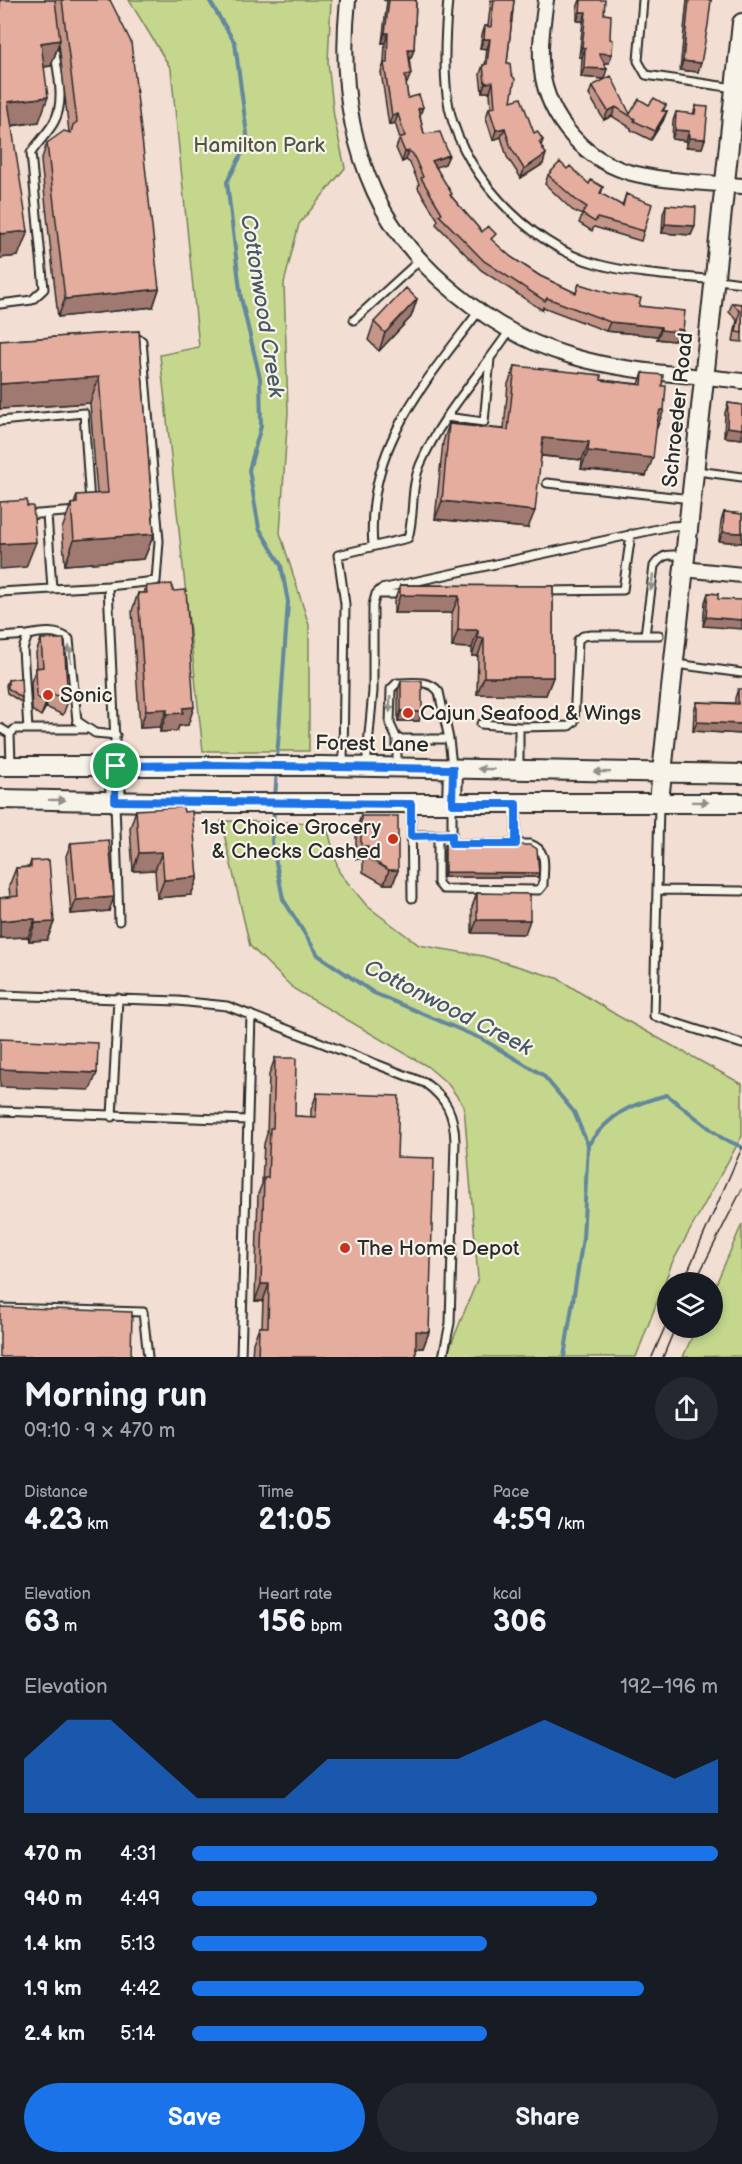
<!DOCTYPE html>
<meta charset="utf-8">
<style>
:root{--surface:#171b24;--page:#242831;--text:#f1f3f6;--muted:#9ea1a6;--accent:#1a73e8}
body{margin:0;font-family:"Balsamiq Sans",sans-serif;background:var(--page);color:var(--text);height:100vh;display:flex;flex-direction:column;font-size:22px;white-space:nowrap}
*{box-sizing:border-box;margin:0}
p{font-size:20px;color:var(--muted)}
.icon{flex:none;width:33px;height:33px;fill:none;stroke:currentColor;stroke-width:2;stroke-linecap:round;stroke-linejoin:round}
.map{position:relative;height:1357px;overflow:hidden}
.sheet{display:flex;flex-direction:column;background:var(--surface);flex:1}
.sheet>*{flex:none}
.fabs{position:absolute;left:657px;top:1272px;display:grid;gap:12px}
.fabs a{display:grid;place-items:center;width:66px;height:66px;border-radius:50%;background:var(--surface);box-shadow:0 3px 9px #0003;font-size:30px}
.pin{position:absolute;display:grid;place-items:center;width:51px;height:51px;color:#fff;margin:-26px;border:3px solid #fff;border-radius:50%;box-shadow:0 2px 6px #0007}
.round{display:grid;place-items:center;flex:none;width:63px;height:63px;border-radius:32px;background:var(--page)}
.summary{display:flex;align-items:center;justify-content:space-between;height:102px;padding:0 24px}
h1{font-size:33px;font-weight:700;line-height:45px}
.metrics{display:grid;grid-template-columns:repeat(3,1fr);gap:9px;height:102px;padding:6px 24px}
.metrics div{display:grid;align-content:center}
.metrics b{font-size:30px;font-weight:700}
.metrics small{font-size:16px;font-weight:400}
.metrics p{font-size:16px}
.chart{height:168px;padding:12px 24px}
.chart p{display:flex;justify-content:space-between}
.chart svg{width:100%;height:108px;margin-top:6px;fill:var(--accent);opacity:.7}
.button{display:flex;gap:12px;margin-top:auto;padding:12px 24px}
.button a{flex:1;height:69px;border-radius:36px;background:var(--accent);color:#fff;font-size:24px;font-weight:700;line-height:69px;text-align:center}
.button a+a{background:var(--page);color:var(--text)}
ul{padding:0 24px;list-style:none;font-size:20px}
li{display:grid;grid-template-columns:96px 72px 1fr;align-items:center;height:45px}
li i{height:15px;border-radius:8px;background:var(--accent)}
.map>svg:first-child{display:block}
.green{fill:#c4d78d;stroke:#78815c;stroke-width:1.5}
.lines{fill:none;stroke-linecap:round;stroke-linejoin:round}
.stream{stroke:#63879c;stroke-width:4}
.lane-casing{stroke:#2b2b2b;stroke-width:11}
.street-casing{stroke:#2b2b2b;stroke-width:18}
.secondary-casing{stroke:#2b2b2b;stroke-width:22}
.lane{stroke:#f7f3e8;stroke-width:7}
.street{stroke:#f7f3e8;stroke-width:14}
.secondary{stroke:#f7f3e8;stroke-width:18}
.tram{stroke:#2b2b2b;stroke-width:1.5}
.wall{fill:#c59588;stroke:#2b2b2b;stroke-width:1.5}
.shaded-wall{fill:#a0796f;stroke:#2b2b2b;stroke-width:1.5}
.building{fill:#e5ad9e;stroke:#2b2b2b;stroke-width:1.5}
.oneway{fill:#918f8a}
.route-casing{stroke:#fff;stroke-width:12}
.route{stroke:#1a73e8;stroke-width:8}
.poi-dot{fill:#c8321e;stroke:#f7f3e8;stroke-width:2}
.labels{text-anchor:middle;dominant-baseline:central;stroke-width:4.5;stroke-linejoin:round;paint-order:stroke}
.park-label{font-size:21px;fill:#515644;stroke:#f7f3e8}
.street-label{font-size:21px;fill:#2b2b2b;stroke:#f7f3e8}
.poi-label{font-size:21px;fill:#2b2b2b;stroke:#f7f3e8;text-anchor:start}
.water-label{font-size:22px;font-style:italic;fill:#475964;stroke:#f7f3e8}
</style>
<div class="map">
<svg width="742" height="1357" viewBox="0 0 742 1357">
<rect width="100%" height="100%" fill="#f2ded2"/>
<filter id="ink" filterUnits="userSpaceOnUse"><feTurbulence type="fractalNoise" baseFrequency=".0167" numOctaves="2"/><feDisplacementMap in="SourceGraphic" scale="12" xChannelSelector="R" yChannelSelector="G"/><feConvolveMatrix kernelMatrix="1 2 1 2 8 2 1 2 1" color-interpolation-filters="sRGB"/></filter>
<g filter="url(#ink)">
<path class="green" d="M129,0H331L328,62L334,117L345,168L299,224L284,283L288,412L280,533L309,625V751H203L160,355L199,347L171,69Z
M221,821L326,823L339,872L367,906L419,945L483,956L557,978L618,1016L742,1084V1136L672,1263L636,1357H446L478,1278L464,1106L448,1084L427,1066L294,989L250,946Z
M742,1224V1356L683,1357L696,1328H712L713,1291Z"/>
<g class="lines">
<path class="stream" d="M209,0L235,43L248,142L227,182L241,298L260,378L261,426L249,470L259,528L281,565L288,602L277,759
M275,798L277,770
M274,809L272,842L283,899L318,955L374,993L482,1039L543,1075L574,1112L588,1145L583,1238L564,1357
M588,1145C611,1113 629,1105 667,1095L722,1138L742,1147"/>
<defs>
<path id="lane" d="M448,0C445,32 443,63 447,95C455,167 528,246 597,264C644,277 694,276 742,283
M643,0L638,61L646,75L734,88
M0,304L32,300L44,289L31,153C38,142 48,133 54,122C66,101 57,70 54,47
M354,320L421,259
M446,417L484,422L490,359
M0,421L84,413L90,503
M697,471L742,477
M547,483L691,499
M26,515L77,511
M373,546C365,448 424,384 479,311
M52,589L108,586
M545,591L623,590L631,534
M0,592L52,589L47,514
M376,594H405
M645,635L654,566C663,553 670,554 685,556
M0,637L28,635
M676,664L742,673
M481,724L519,727
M0,728L10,734L11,764
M28,729L23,649L28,635C42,632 57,630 69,639L77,721L95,733L116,735
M10,734L15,729H86
M397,739L390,724L391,689L397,683C412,683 430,679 439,692L449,739
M116,764L108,586L156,581L159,541L142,341L132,336
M397,765V739H449L452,766
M343,766L345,604L338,555L408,538C415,514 410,489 420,465C442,414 480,375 510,330
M366,767L373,691V605L376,594L381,589L671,526L688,525
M519,767V727L569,726L574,722L578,640L583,636L592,635H659
M115,803L119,921
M411,804L412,898
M659,804L654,1016L742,1044
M411,835H452
M438,835V883L443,889L539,890L543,885C543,868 549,850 530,844H452V805
M516,844V805
M657,890L742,891
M0,995L178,1001L227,1006L425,1083C447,1099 454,1114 455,1141L450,1323L443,1357
M0,1111L248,1120
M112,1117L118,998
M0,1308L143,1312L148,1357
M241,1357L251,1015"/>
<path id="street" d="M348,0C341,65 347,131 374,191C407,266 494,334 571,356C627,373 685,374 742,381
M546,0C543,20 540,40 541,60C543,111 579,157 628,172C664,182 705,182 742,186
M684,569L742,575"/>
<path id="secondary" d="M0,766H323L742,774
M0,799L210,803H742
M115,801L116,766
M659,801L742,23
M452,804L453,769"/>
</defs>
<use href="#lane" class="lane-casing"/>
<use href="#street" class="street-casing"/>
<use href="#secondary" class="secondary-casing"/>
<use href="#lane" class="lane"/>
<use href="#street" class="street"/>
<use href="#secondary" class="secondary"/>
<path class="tram" d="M683,1282L742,1148
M695,1282L742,1189
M652,1357L668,1320
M663,1357L675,1328"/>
</g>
<path class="wall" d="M0,0H110L159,289L153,307L58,317L41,161L47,143L69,132L59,44L51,66L44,67L39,122L12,126L18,256L0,258Z
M383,0H416L414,49L411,58H409L407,83L406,84L408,98L420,116L424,134L449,155L445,164L436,167L451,196L482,232L511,257L540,276L576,293L579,284L639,306L680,339L675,338L674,341L657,339L658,336L606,331L543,307L542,310L481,270L436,224L438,220L418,188L419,184L410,163L406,160L402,162L396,148L400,138L395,123L389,125L381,72L384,63L385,43H382L387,1Z
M491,0H514L507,63L511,101L534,133L543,140L541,146L543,164L521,178L507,157L501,137L493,140L486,118L489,108H491L490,92H482L480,74L483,65H485L487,49L480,48L482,35L485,26H488Z
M580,0L604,14L612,54L609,63H604V79L581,77L582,57H579L583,21H577V8Z
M687,0H711L698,72L680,70Z
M592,86L630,114L649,105H666L663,111H667L663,121L651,140L631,130V128L612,116L604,120L589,95Z
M696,106L705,139L702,148L686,147V141L672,139L673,121L676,112L693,114Z
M567,169L589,184L603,187L601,194L622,206L626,194L644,231L641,241L594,227L592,231L579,223L582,215L572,210L545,184L548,175Z
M666,205L695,226L691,235L662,233L663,214Z
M417,299L411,317L379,351L368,340L374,322Z
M732,303L742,304V342L733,341L737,320L729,312Z
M139,331L154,534L144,559L65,565L62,529L71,504H74L77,495L97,494L90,403L0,409V341Z
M515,366L601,380L639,384L643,373L657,428H656L646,476L581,469L582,460L541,456L528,528L435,519L443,442L449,424L504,429L508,384Z
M728,403L742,405V439L724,437L725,413Z
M724,512L742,514V543L719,541L721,521Z
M400,585L553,586V677L546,695L477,694L478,656H472V648L452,647V613H394V602Z
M146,586L188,725L179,726L177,731L160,732V727L140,728L132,611L138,593H144Z
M708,593L718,594L703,626L705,602Z
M41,639L68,701L63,715L46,707L41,716L32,710L31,682L36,668H37L36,653Z
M8,680L22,698L21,702L7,693L6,685Z
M401,681L419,721H398V690Z
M738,689L742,734L693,731L694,711L697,702L735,703V698Z
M136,810L184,812L198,877L191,895L157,898L155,870L133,871L130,828Z
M361,816L398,870L393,884H384L363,872V859H356V830Z
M71,843L109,911L71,914L66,856Z
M445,845L538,877H444V850Z
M31,861L54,922L47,940L29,941L28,937L0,938V898L10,897L9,886L16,868L29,867Z
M477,893L525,934L472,933V907Z
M275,1058L295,1116L311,1117V1110L317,1093L397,1157L429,1332L423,1348H416V1357H252L253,1343L259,1327H262L263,1301H255L258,1194L262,1184L264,1144L267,1134L269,1075Z"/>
<path class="shaded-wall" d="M580,12H586L583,21H577Z
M385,33H388L385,43H382Z
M484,39H490L487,49L480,48Z
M60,40L51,66L32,68L41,43Z
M582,47L585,48L582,57H579Z
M408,49H414L411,58H404Z
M599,53L612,54L609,63H596Z
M683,61L701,63L698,72L680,70Z
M584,68L607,69L604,79L581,77Z
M411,74L407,83L402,84L405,75Z
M493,82L490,92H482L485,83Z
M48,97L39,122L0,127L8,102Z
M423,107L420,116L418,109Z
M616,107L612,116L604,120L608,111Z
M667,111L663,121L651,140L655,131Z
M398,114L395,123L389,125L392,116Z
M505,128L501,137L493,140L496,130Z
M675,130L689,131L686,141L672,139Z
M689,138L705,139L702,148L686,147Z
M409,151L406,160L402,162L405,152Z
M546,154L543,164L521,178L524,169Z
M449,155L445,164L429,170L432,161Z
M665,224L695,226L691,235L662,233Z
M28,231L18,256L0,258V234Z
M159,289L153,307L58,317L65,299Z
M417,299L411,317L379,351L385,333Z
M610,322L661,327L658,336L606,331Z
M678,329L683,330L680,339L675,338L674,341L657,339L661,330Z
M99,377L90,403L0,409V384Z
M660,410H664L657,428H653Z
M727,427L742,429V439L724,437Z
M543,438L589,442L582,460L536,455Z
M588,451L653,458L646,476L581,469Z
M442,501L535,511L528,528L435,519Z
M723,532L742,533V543L719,541Z
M154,534L144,559L65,565L74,540Z
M36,542L26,567L0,569V544Z
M400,595L459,596L452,613H394Z
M706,617L742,620V629L703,626Z
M458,630H478L472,648L452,647Z
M478,638H484L478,656H472Z
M484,677H553L546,695L477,694Z
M51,693L46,707L41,716L46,703Z
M194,707L188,725L179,726L177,731L160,732L167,714L183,708Z
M167,709L160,727L140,728L146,710Z
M401,711L422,712L419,721H398Z
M697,722L742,724V734L693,731Z
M361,846H368L363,859H356Z
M162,852L155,870L133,871L139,853Z
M389,870H398L393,884H384Z
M445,872L539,873L538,877H444Z
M198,877L191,895L157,898L164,880Z
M114,897L109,911L71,914L76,900Z
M20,919H35L28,937L0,938V921Z
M477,920H530L525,934L472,933Z
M54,922L47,940L29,941L35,923Z
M0,1069L97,1073L90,1090L0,1087Z
M261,1284H269L263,1301H255Z
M416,1331L429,1332L423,1348H410Z"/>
<path class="building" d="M0,0H55L60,40L41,43L48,97L8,102L28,231L0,234Z
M62,0H110L131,42L159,289L65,299L47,143L64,131L71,133L73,125L77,122Z
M389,0H416L414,49H408L411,74L405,75L408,98L419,95L423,107L418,109L424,134L440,132L449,155L432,161L452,194L450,195L482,232L488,226L496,234L491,239L511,257L540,276L576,293L579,284L609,293L641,298L639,306L685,311L683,330L678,329L677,332L661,330V327L610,322L547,298L545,301L484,261L439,215L442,213L421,178L423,177L413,154L409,151L405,152L399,138L405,136L398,114L392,116L384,63H387L388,33H385Z
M494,0H514L507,63H510L511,74L515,79L511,101L521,98L534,133L537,131L543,140L539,142L546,154L524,169L511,148L505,128L496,130L489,108L495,107L493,82L485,83L483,65L487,64L490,39H484L485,26L491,27Z
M581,0H605L604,14L611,15L610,39L613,40L612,54L599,53L607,69L584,68L585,48L582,47L586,12H580Z
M689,0H711L708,25L701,63L683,61Z
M611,76L630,114L639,99L649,105L654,98L666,105L662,111H667L655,131L634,121L635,119L616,107L608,111L592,86Z
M696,106L708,107L705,139L689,138V131L675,130L676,112L695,114Z
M560,162L567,169L570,166L589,184L591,180L603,187L600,193L623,206L626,194L652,204L644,231L597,218L595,222L582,214L587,207L576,200L548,175Z
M666,205L696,207L695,226L665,224Z
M406,288L417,299L385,333L374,322Z
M732,303L742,304V333L736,332L740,311Z
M139,331L154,534L74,540L71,504L77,503V495L108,493L99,377L0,384V341Z
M515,366L601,375V380L642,385L643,373L663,375L662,386H666L664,410H660L657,423L653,458L588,451L589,442L543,438L535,511L442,501L449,424L508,430Z
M728,403L742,405V429L727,427Z
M27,500V506H33L36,542L0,544V502Z
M724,512L742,514V533L723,532Z
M172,584L173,591L186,590L194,707L183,708V713L167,714V709L146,710L138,593H147L146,586Z
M400,585L553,586V677H484V638H478V630H458L459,596L400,595Z
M708,593L718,594V599L742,600V620L706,617Z
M41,639H64L68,701L51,693L46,703L37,697L36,668L43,667Z
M21,678L22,698L8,688V680Z
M401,681H422V712L401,711Z
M738,689H742V724L697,722V702L738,704Z
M183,807L184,812L192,811L198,877L164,880L162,852L139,853L136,810Z
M361,816H398V870H389L368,858V846H361Z
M109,840L114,897L76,900L71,843Z
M445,845H531L537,849L539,873L445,872Z
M49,860L54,922L35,923V919H20L0,921V898L18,896L16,868L31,867V861Z
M477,893L530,894V920H477Z
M0,1039L98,1043L97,1073L0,1069Z
M275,1058H296L295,1116L316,1117L317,1093L399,1096L397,1157L434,1158L429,1332L416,1331V1357H258L259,1327H268L269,1284H261L264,1178H268L270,1128H273Z
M0,1307L132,1312L131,1357H0Z"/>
<defs><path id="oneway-solid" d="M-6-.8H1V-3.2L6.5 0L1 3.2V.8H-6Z" transform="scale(1.5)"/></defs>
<g class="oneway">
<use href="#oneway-solid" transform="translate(652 582) rotate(97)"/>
<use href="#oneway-solid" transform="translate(70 654) rotate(-96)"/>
<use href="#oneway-solid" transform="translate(390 704) rotate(92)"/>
<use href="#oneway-solid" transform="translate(486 769) rotate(-179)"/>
<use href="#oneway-solid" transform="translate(602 772) rotate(-179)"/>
<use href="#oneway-solid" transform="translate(57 800) rotate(1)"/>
<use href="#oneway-solid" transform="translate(700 802) rotate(1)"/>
</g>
</g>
<g class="lines" filter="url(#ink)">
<defs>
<path id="route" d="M216,765L453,769L452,804H516V844H452V835L411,836V804L115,801L116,766Z"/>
</defs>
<use href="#route" class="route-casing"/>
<use href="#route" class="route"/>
</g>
<g class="poi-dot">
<circle cx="48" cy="695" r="6"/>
<circle cx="408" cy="713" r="6"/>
<circle cx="393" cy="839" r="6"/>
<circle cx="345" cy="1248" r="6"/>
</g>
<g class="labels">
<g class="park-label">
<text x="259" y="145">Hamilton Park</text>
</g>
<g class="street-label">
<text transform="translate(678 410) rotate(-84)">Schroeder Road</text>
<text transform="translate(372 744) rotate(1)">Forest Lane</text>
</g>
<g class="poi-label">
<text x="60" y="695">Sonic</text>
<text x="420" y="713">Cajun Seafood &amp; Wings</text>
<text x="381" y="827" text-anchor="end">1st Choice Grocery<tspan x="381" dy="24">&amp; Checks Cashed</tspan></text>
<text x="357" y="1248">The Home Depot</text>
</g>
<g class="water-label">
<text transform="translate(262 306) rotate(81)">Cottonwood Creek</text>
<text transform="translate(448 1008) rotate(27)">Cottonwood Creek</text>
</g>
</g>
</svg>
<div class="fabs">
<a><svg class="icon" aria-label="layers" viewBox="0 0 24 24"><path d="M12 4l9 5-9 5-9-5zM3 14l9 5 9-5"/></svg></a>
</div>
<div class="pin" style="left:116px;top:766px;background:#1e9e55"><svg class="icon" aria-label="arrive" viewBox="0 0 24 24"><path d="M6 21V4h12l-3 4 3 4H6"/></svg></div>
</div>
<section class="sheet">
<div class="summary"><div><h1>Morning run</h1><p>09:10 · 9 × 470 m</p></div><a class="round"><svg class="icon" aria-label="share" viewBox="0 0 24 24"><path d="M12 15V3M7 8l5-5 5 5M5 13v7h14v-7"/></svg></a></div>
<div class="metrics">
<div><p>Distance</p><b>4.23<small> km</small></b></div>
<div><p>Time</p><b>21:05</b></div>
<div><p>Pace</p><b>4:59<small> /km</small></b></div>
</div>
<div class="metrics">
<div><p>Elevation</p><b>63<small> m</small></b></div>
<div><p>Heart rate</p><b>156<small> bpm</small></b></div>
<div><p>kcal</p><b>306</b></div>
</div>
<div class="chart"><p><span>Elevation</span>192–196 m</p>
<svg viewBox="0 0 160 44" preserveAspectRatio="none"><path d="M0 44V22L10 6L20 6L30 22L40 38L50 38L60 38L70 22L80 22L90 22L100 22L110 14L120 6L130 14L140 22L150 30L160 22V44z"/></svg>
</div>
<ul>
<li><b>470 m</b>4:31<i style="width:100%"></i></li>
<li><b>940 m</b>4:49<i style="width:77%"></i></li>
<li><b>1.4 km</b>5:13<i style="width:56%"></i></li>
<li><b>1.9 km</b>4:42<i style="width:86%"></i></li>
<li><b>2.4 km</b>5:14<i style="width:56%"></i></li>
</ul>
<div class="button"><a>Save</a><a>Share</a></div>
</section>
